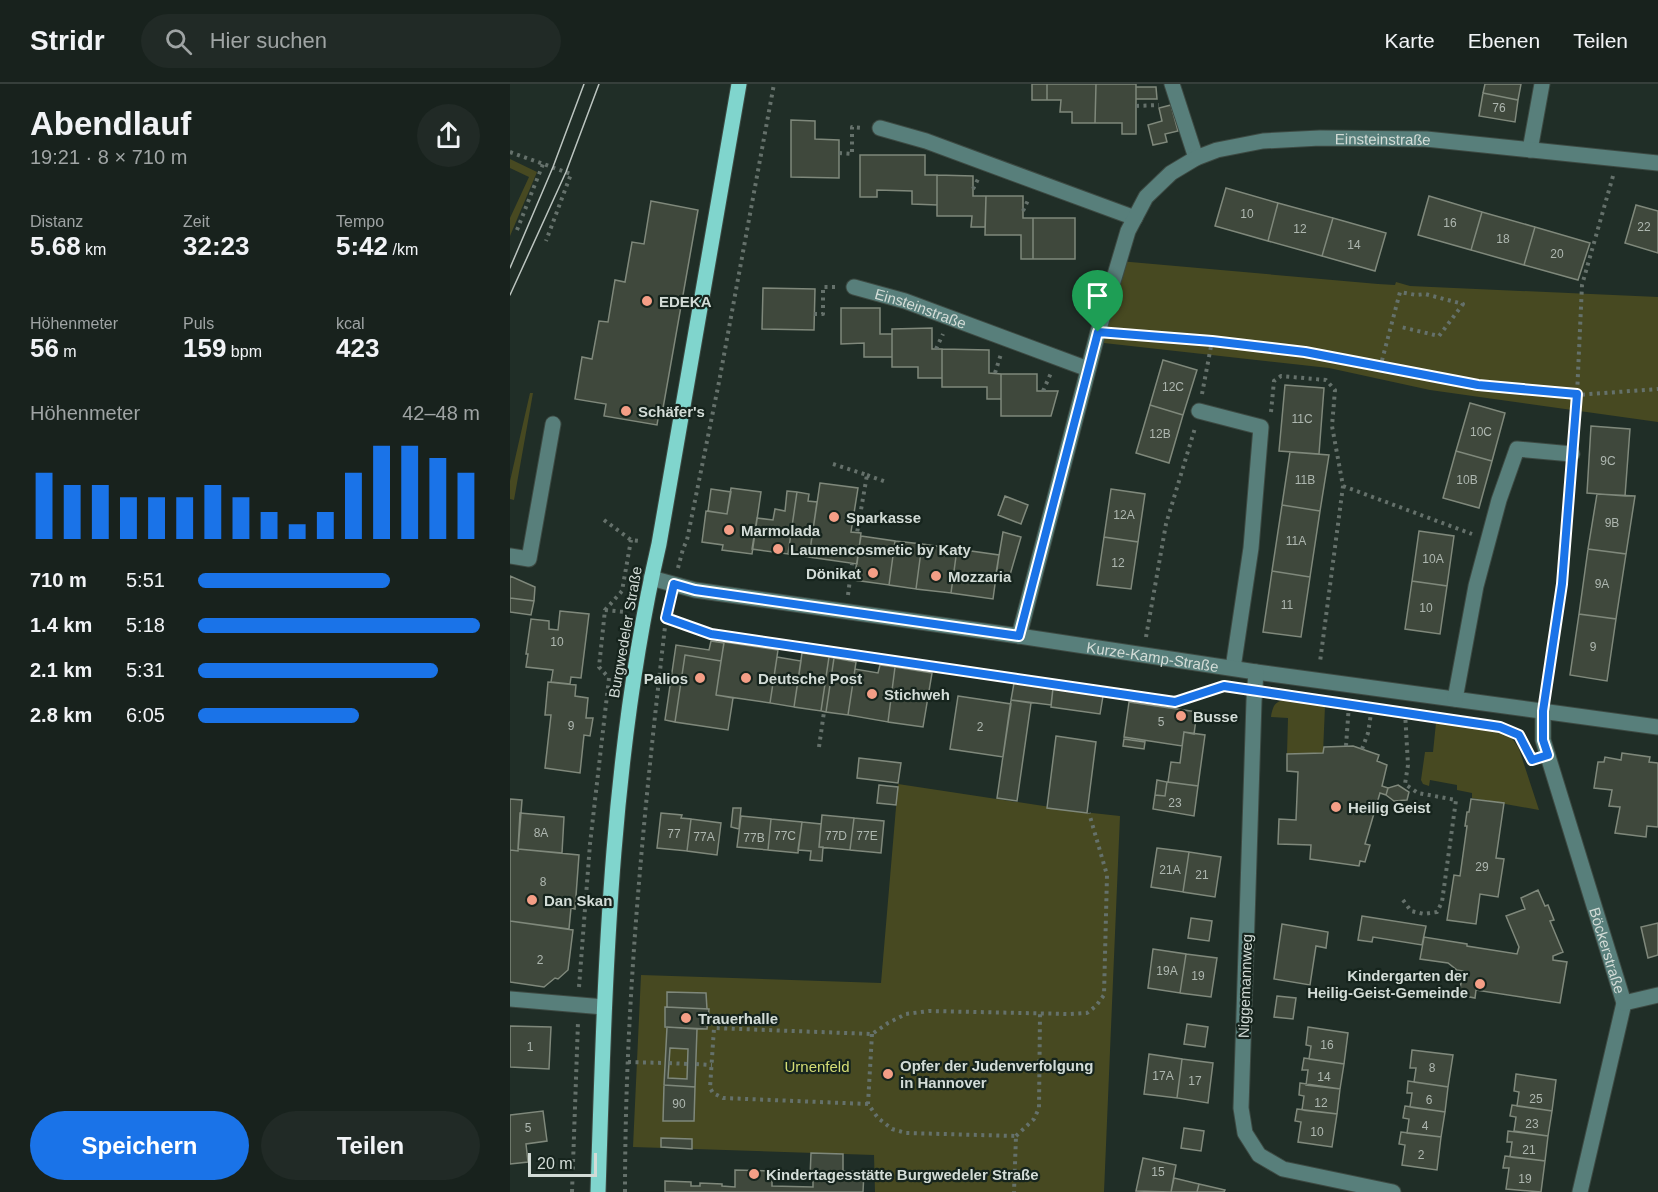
<!DOCTYPE html>
<html lang="de">
<meta charset="utf-8">
<style>
:root{--surface:#18221d;--page:#212a26;--text:#f1f3f6;--muted:#9fa4a4;--line:#363f3b;--accent:#1a73e8}
body{margin:0;font-family:Helvetica,sans-serif;background:var(--page);color:var(--text);height:100vh;display:flex;flex-direction:column;font-size:22px;white-space:nowrap}
*{box-sizing:border-box;margin:0}
p{font-size:20px;color:var(--muted)}
.icon{flex:none;width:33px;height:33px;fill:none;stroke:currentColor;stroke-width:2;stroke-linecap:round;stroke-linejoin:round}
.map{position:relative;flex:1;overflow:hidden}
.panel{display:flex;flex-direction:column;background:var(--surface);width:510px}
.panel>*{flex:none}
.scale{position:absolute;left:18px;bottom:15px;width:69px;box-sizing:border-box;padding-left:6px;border:3px solid #d3dcd7;border-top:0;font-size:16px;line-height:21px;white-space:nowrap;color:#d3dcd7;-webkit-text-stroke:4px #16241d;paint-order:stroke}
.pin{position:absolute;display:grid;place-items:center;width:51px;height:51px;color:#fff;margin:-62px -26px;border-radius:50% 50% 50% 0;rotate:-45deg;box-shadow:0 0 6px #0007}
.pin .icon{rotate:45deg}
.round{display:grid;place-items:center;flex:none;width:63px;height:63px;border-radius:32px;background:var(--page)}
.head{display:flex;align-items:center;justify-content:space-between;height:102px;padding:0 30px}
h1{font-size:33px;font-weight:700;line-height:45px}
.figures{display:grid;grid-template-columns:repeat(3,1fr);gap:9px;height:102px;padding:6px 30px}
.figures div{display:grid;align-content:center}
.figures b{font-size:26px;font-weight:700}
.figures small{font-size:16px;font-weight:400}
.figures p{font-size:16px}
.chart{height:168px;padding:12px 30px}
.chart p{display:flex;justify-content:space-between}
.chart svg{width:100%;height:108px;margin-top:6px;stroke:var(--accent);stroke-width:6}
.button{display:flex;gap:12px;margin-top:auto;padding:12px 30px}
.button a{flex:1;height:69px;border-radius:36px;background:var(--accent);color:#fff;font-size:24px;font-weight:700;line-height:69px;text-align:center}
.button a+a{background:var(--page);color:var(--text)}
ul{padding:0 30px;list-style:none;font-size:20px}
li{display:grid;grid-template-columns:96px 72px 1fr;align-items:center;height:45px}
li i{height:15px;border-radius:8px;background:var(--accent)}
header{display:flex;align-items:center;gap:36px;box-sizing:border-box;height:84px;padding:0 30px;background:var(--surface);border-bottom:2px solid var(--line)}
header strong{font-size:28px}
nav{display:flex;gap:33px;margin-inline-start:auto;font-size:21px}
.search{width:420px;height:54px;background:var(--page);display:flex;align-items:center;gap:15px;box-sizing:border-box;padding:0 21px;border-radius:33px;color:var(--muted);font-size:22px}
main{display:flex;flex:1;min-height:0}
.map>svg:first-child{display:block}
.green{fill:#474921}
.building{fill:#3f483c;stroke:#7f887b;stroke-width:1.5;fill-rule:evenodd}
.lines{fill:none;stroke-linecap:round;stroke-linejoin:round}
.minor-casing{stroke:#3d4a43;stroke-width:17}
.major-casing{stroke:#3d4a43;stroke-width:17}
.path{stroke:#65716b;stroke-width:4;stroke-dasharray:3 4.5;stroke-linecap:butt}
.minor{stroke:#587f7b;stroke-width:15}
.major{stroke:#80d5cd;stroke-width:15}
.tram{stroke:#bcc5c0;stroke-width:1.5}
.route-casing{stroke:#fff;stroke-width:12}
.route{stroke:#1a73e8;stroke-width:8}
.poi-dot{fill:#f49e86;stroke:#16241d;stroke-width:2}
.labels{text-anchor:middle;dominant-baseline:central;stroke-width:4.5;stroke-linejoin:round;paint-order:stroke}
.number-label{font-size:12px;fill:#aeb7b0}
.street-label{font-size:15px;fill:#d3dcd7;stroke:#16241d}
.poi-label{font-size:15px;font-weight:bold;fill:#d3dcd7;stroke:#16241d;text-anchor:start}
.park-label{font-size:15px;fill:#d5dd75;stroke:#16241d}
</style>
<header>
<strong>Stridr</strong>
<div class="search"><svg class="icon" aria-label="search" viewBox="0 0 24 24"><circle cx="10" cy="10" r="6"/><path d="M15 15l6 6"/></svg>Hier suchen</div>
<nav><a>Karte</a><a>Ebenen</a><a>Teilen</a></nav>
</header>
<main>
<section class="panel">
<div class="head"><div><h1>Abendlauf</h1><p>19:21 · 8 × 710 m</p></div><a class="round"><svg class="icon" aria-label="share" viewBox="0 0 24 24"><path d="M12 15V3M7 8l5-5 5 5M5 13v7h14v-7"/></svg></a></div>
<div class="figures">
<div><p>Distanz</p><b>5.68<small> km</small></b></div>
<div><p>Zeit</p><b>32:23</b></div>
<div><p>Tempo</p><b>5:42<small> /km</small></b></div>
</div>
<div class="figures">
<div><p>Höhenmeter</p><b>56<small> m</small></b></div>
<div><p>Puls</p><b>159<small> bpm</small></b></div>
<div><p>kcal</p><b>423</b></div>
</div>
<div class="chart"><p><span>Höhenmeter</span>42–48 m</p>
<svg viewBox="0 0 160 44" preserveAspectRatio="none"><path d="M5 44V17M15 44V22M25 44V22M35 44V27M45 44V27M55 44V27M65 44V22M75 44V27M85 44V33M95 44V38M105 44V33M115 44V17M125 44V6M135 44V6M145 44V11M155 44V17"/></svg>
</div>
<ul>
<li><b>710 m</b>5:51<i style="width:68%"></i></li>
<li><b>1.4 km</b>5:18<i style="width:100%"></i></li>
<li><b>2.1 km</b>5:31<i style="width:85%"></i></li>
<li><b>2.8 km</b>6:05<i style="width:57%"></i></li>
</ul>
<div class="button"><a>Speichern</a><a>Teilen</a></div>
</section>
<div class="map">
<svg width="1148" height="1108" viewBox="0 0 1148 1108">
<rect width="100%" height="100%" fill="#202e27"/>
<path class="green" d="M0,75L27,88L0,152V134L19,93L0,84Z
M609,177L868,200L885,201L886,198L900,202L1148,213V338L920,306L819,284L585,258Z
M20,309H23L4,416L0,415V397Z
M778,615L815,622L813,669L777,670L778,634L761,633C763,621 765,617 778,615Z
M926,639C942,641 985,644 997,651C1003,654 1006,660 1009,665L1029,726L962,714V709L947,706V701L920,696L919,702L913,700L911,696L915,668H923Z
M388,700L573,728L610,732L594,1108H365L364,1071L123,1063L131,891L371,899Z"/>
<path class="building" d="M522,0H537V16H522Z
M537,0H586L585,39H562V28H550L551,16H537Z
M586,0H626V50H612V39H585Z
M975,0H1011L1008,16L973,9Z
M626,3H646L647,15H626Z
M973,9L1008,16L1005,38L969,32Z
M661,21L668,47L655,50L657,58L643,61L638,41L652,37L649,24Z
M281,36L305,37V55L329,56V94L281,93Z
M350,71H415V91H427V121L402,120V107L367,106V113H350Z
M427,91L463,92V112H476L475,143H461L462,132H427Z
M716,104L768,119L758,157L705,142Z
M476,112H513V134H523V175H511V151H475Z
M919,112L972,128L961,166L908,151Z
M141,117L188,126L152,330L149,329L147,341L94,332L96,320L65,315L72,273L82,275L89,237L98,238L105,196L115,198L122,158L134,160Z
M768,119L823,134L812,172L758,157Z
M1126,121L1148,127V169L1115,159Z
M972,128L1025,143L1014,181L961,166Z
M523,134H565V175H523Z
M823,134L876,149L865,187L812,172Z
M1025,143L1080,159L1068,196L1014,181Z
M253,204L305,205L304,246L252,245Z
M331,224H370V250H382V273H354V259L331,260Z
M422,244V265H432V294H408V283H382V245Z
M432,265L479,266V289L491,290V315H477V303H432Z
M653,276L687,286L673,331L640,321Z
M491,290H527V307H548L541,332H491Z
M775,301L814,304L809,370L769,367Z
M960,319L995,329L982,377L946,367Z
M640,321L673,331L659,379L626,369Z
M1081,342L1120,345L1115,412L1077,409Z
M946,367L982,377L969,424L933,414Z
M780,368L819,371L810,427L772,421Z
M310,399L348,404L341,448L351,449L347,480L299,473Z
M221,404L251,408L242,470L212,466L213,461L192,458L196,427L217,430Z
M201,405L221,408L217,430L198,427Z
M601,405L635,410L628,458L594,453Z
M277,407L287,408L278,470L242,465L247,434L263,436L265,425L275,427Z
M287,408L299,410L298,417L307,418L299,473L278,470Z
M1087,410L1125,412L1116,470L1078,465Z
M495,412L518,421L511,440L488,431Z
M772,421L810,427L800,493L762,487Z
M909,447L944,452L937,502L902,497Z
M493,448L511,453L500,491L486,489Z
M351,452L385,457L379,501L344,496Z
M594,453L628,458L621,505L587,501Z
M385,457L412,460L406,505L379,501Z
M412,460L447,465L441,509L406,505Z
M447,465L489,471L483,515L441,509Z
M1078,465L1116,470L1106,535L1069,530Z
M762,487L800,493L791,553L753,548Z
M0,492L25,503L24,517L0,514Z
M902,497L937,502L930,550L895,545Z
M0,514L24,517L21,531L0,528Z
M50,527L79,530L71,594L61,593L60,600L41,598L43,586L16,583L18,570H16L21,535L39,537V545L48,546Z
M1069,530L1106,535L1097,597L1060,591Z
M201,557L214,559L211,577L175,571L165,638L155,636L166,561L199,566Z
M214,558L268,566L260,619L206,611Z
M292,569L319,573L311,627L284,623Z
M175,571L211,577L206,611L223,614L218,646L165,638Z
M267,573L291,577L284,623L260,619Z
M319,573L324,574L316,628L311,627Z
M324,574L346,578L338,631L316,628Z
M370,581L385,583L378,638L338,631L345,585L368,589Z
M385,583L422,589L413,643L378,638Z
M38,598L66,601L65,612L78,614L76,634H83L80,652L74,651L70,689L35,684L41,631H35Z
M504,599L543,604L541,621L501,616Z
M543,604L593,612L590,630L541,623Z
M448,612L501,620L493,673L440,665Z
M501,616L521,619L507,717L487,714Z
M619,618L687,628L684,650L674,648L672,662L614,653Z
M674,648L695,651L688,702L658,698L661,678L670,679Z
M546,652L586,658L577,729L537,724Z
M614,655L635,658L634,665L613,662Z
M843,662L869,671L867,677L877,681L872,702L878,704L876,711L870,709L855,760L860,761L855,778L850,777L849,782L800,775L801,761L768,760L769,735L786,736L788,688L777,687V670L813,669L814,663Z
M1112,669L1140,673L1139,678L1148,679V743L1137,742L1136,753L1105,749L1110,723L1099,722L1102,706L1084,704L1088,678H1094L1095,673L1111,676Z
M349,674L391,679L388,699L347,694Z
M647,696L657,698L655,712L645,711Z
M657,698L688,702L684,732L643,725L645,711L655,712Z
M369,701L388,703L386,721L367,719Z
M888,701L899,708L897,716L884,717L876,711L878,704Z
M0,715L12,716L8,767L0,766Z
M961,715L994,719L986,774L994,775L988,813L970,810L966,840L937,836L944,791L950,792L957,742H955L957,728H959Z
M223,724H231L229,745L221,743Z
M10,729L54,733L52,769L8,765Z
M151,729L172,731L171,734L181,735L177,767L147,764Z
M312,731L344,734L340,766L309,763Z
M231,732L261,735L258,766L227,763Z
M344,734L374,737L371,769L340,766Z
M181,735L211,739L207,771L177,767Z
M261,735L292,738L288,769L258,766Z
M292,738L311,740L309,763H313L312,777L300,776L301,767L288,766Z
M647,764L679,768L673,808L641,803Z
M8,765L69,771L65,825L61,824L59,845L0,837V766L8,767Z
M679,768L711,773L705,813L673,808Z
M1028,806L1035,822L1038,821L1044,836L1040,837L1053,868L1043,872V876L1057,878L1050,919L966,906L965,914L949,911L953,887L947,886L938,879L910,875L914,853L957,860V862L1007,870L1009,863L996,832L1015,825L1011,814Z
M852,832L916,842L912,861L863,853L862,858L848,856Z
M681,834L702,837L699,857L678,854Z
M0,837L63,846L58,886L48,895L45,894L34,903L0,898Z
M1148,839V871L1138,874L1131,843Z
M772,840L818,848L816,864L806,862L800,901L764,895Z
M643,865L676,870L670,909L638,904Z
M676,870L707,874L701,913L670,909Z
M157,908L196,909L197,925L157,923Z
M767,912L786,914L783,935L764,933Z
M155,923L199,925L197,945L155,943Z
M677,940L698,943L695,963L674,960Z
M0,942L41,943L39,985L0,983Z
M157,943L187,945L185,1003L154,1001ZM160,964L178,965L177,995L158,994Z
M798,943L838,949L834,980L799,975L801,962L796,961Z
M902,966L943,971L938,1003L904,998L906,984H900Z
M639,970L672,975L667,1014L634,1010Z
M794,974L834,980L830,1005L796,1001L798,986H792Z
M672,975L703,979L698,1019L667,1014Z
M1006,990L1046,996L1042,1027L1007,1022L1009,1008L1004,1007Z
M898,997L938,1003L935,1028L900,1023L902,1009H897Z
M790,999L830,1005L827,1030L792,1026L794,1012L789,1011Z
M154,1001L185,1003L184,1037H153Z
M1002,1021L1042,1027L1038,1052L1004,1047L1006,1033L1000,1032Z
M895,1022L935,1028L931,1053L897,1049L899,1035L893,1034Z
M787,1025L827,1030L822,1063L788,1058L791,1038L785,1037Z
M33,1027L37,1057L16,1060L18,1078L0,1080V1031Z
M674,1044L694,1047L691,1067L671,1064Z
M998,1047L1038,1052L1035,1077L1000,1073L1002,1058H997Z
M891,1048L931,1053L927,1086L892,1081L895,1061L889,1060Z
M151,1054L182,1055V1065L151,1063Z
M301,1069L333,1070V1087L354,1088L353,1108H155V1097L181,1098V1102H190V1099L212,1100V1102L225,1103V1086L262,1087V1102L303,1103V1094H300Z
M995,1072L1035,1077L1031,1108L996,1105L999,1084H993Z
M633,1074L666,1081L661,1108L626,1107Z
M664,1094L689,1100L687,1108H661Z
M689,1100L715,1106L714,1108H687Z"/>
<g class="lines">
<defs>
<g id="minor">
<path d="M662,0L686,74"/>
<path d="M370,44L416,57L625,134"/>
<path d="M1020,66L1032,0"/>
<path id="s1" d="M344,203L395,217L578,285"/>
<path d="M689,327L751,343L741,464L723,584"/>
<path d="M0,472L19,475L43,340"/>
<path id="s2" d="M141,494L185,506L509,552L746,588L1148,643"/>
<path id="s3" d="M509,552L588,248L618,147L636,113L661,89L686,74L707,66L753,57L810,54L916,55L1148,79"/>
<path d="M746,588L744,617L731,1024L735,1049L749,1071L773,1085L883,1108"/>
<path d="M945,615L966,502L989,416L1007,365L1062,370"/>
<path id="s4" d="M1033,627V656L1114,919L1070,1108"/>
<path d="M0,915L94,923"/>
<path d="M1114,919L1148,911"/>
</g>
<path id="major" d="M88,1108C95,892 100,672 149,460L229,0"/>
</defs>
<use href="#minor" class="minor-casing"/>
<use href="#major" class="major-casing"/>
<path class="path" d="M626,22L649,21
M0,68L61,90L36,157
M329,69L342,70V43L353,44
M463,105L468,95
M513,127L519,114
M7,146L33,80
M304,230H313V203H325
M604,250L702,257L795,268L968,301L1067,311L1148,305
M426,265L433,250
M870,284L890,208L906,211L915,210L953,220L929,252L891,243
M485,289L491,270
M533,307L541,289
M692,310L702,257
M761,328L764,297L771,292L816,296L825,306L822,342L833,402L810,578
M1064,353L1067,311L1072,201L1103,92
M323,380L357,391L347,449
M357,391L376,398
M833,402L962,450
M94,436L121,456L131,457
M168,484L173,465L177,456L209,298L264,0
M338,511L342,480
M95,526L116,528
M156,533L201,550L665,618L711,603
M636,553L656,440L685,344
M322,574L323,568
M1036,609L1052,500L1061,387
M974,641L990,643L1009,651L1013,659
M836,662L839,620
M309,663L314,628
M852,665L858,649L862,623
M893,816L901,827L914,830L927,828L932,818L946,716L908,709L895,700L898,681L895,628
M69,903L80,760L99,594L89,583L95,526L112,507L121,456
M362,950L358,1020L368,1034L382,1045L396,1049L506,1052L504,1108
M118,978L155,979
M159,979L178,980
M186,980L202,981
M358,1020L213,1014L203,1009L200,1004L204,944L362,950L378,939L396,930L419,927L559,930L577,929L586,922L594,911L597,791L579,729
M506,1052L524,1035L529,1024L530,930
M62,1108L68,938
M115,1108C115,916 134,724 156,534L160,518"/>
<use href="#minor" class="minor"/>
<use href="#major" class="major"/>
<path class="tram" d="M0,184L43,83L74,0
M0,211L56,88L89,0"/>
</g>
<g class="lines">
<defs>
<path id="route" d="M588,248L702,257L795,268L968,301L1067,310L1052,500L1033,627V656L1038,671L1022,676L1009,651L990,643L714,602L665,618L201,550L156,534L164,500L185,506L509,552Z"/>
</defs>
<use href="#route" class="route-casing"/>
<use href="#route" class="route"/>
</g>
<g class="poi-dot">
<circle cx="137" cy="217" r="6"/>
<circle cx="116" cy="327" r="6"/>
<circle cx="324" cy="433" r="6"/>
<circle cx="219" cy="446" r="6"/>
<circle cx="268" cy="465" r="6"/>
<circle cx="363" cy="489" r="6"/>
<circle cx="426" cy="492" r="6"/>
<circle cx="190" cy="594" r="6"/>
<circle cx="236" cy="594" r="6"/>
<circle cx="362" cy="610" r="6"/>
<circle cx="671" cy="632" r="6"/>
<circle cx="826" cy="723" r="6"/>
<circle cx="22" cy="816" r="6"/>
<circle cx="970" cy="900" r="6"/>
<circle cx="176" cy="934" r="6"/>
<circle cx="378" cy="990" r="6"/>
<circle cx="244" cy="1090" r="6"/>
</g>
<g class="labels">
<g class="number-label">
<text x="989" y="24">76</text>
<text x="737" y="130">10</text>
<text x="940" y="139">16</text>
<text x="1134" y="143">22</text>
<text x="790" y="145">12</text>
<text x="993" y="155">18</text>
<text x="844" y="161">14</text>
<text x="1047" y="170">20</text>
<text x="663" y="303">12C</text>
<text x="792" y="335">11C</text>
<text x="971" y="348">10C</text>
<text x="650" y="350">12B</text>
<text x="1098" y="377">9C</text>
<text x="795" y="396">11B</text>
<text x="957" y="396">10B</text>
<text x="614" y="431">12A</text>
<text x="1102" y="439">9B</text>
<text x="786" y="457">11A</text>
<text x="923" y="475">10A</text>
<text x="608" y="479">12</text>
<text x="1092" y="500">9A</text>
<text x="777" y="521">11</text>
<text x="916" y="524">10</text>
<text x="47" y="558">10</text>
<text x="1083" y="563">9</text>
<text x="651" y="638">5</text>
<text x="61" y="642">9</text>
<text x="470" y="643">2</text>
<text x="665" y="719">23</text>
<text x="31" y="749">8A</text>
<text x="164" y="750">77</text>
<text x="275" y="752">77C</text>
<text x="326" y="752">77D</text>
<text x="357" y="752">77E</text>
<text x="194" y="753">77A</text>
<text x="244" y="754">77B</text>
<text x="972" y="783">29</text>
<text x="660" y="786">21A</text>
<text x="692" y="791">21</text>
<text x="33" y="798">8</text>
<text x="30" y="876">2</text>
<text x="657" y="887">19A</text>
<text x="688" y="892">19</text>
<text x="817" y="961">16</text>
<text x="20" y="963">1</text>
<text x="922" y="984">8</text>
<text x="653" y="992">17A</text>
<text x="814" y="993">14</text>
<text x="685" y="997">17</text>
<text x="1026" y="1015">25</text>
<text x="919" y="1016">6</text>
<text x="811" y="1019">12</text>
<text x="169" y="1020">90</text>
<text x="1022" y="1040">23</text>
<text x="915" y="1042">4</text>
<text x="18" y="1044">5</text>
<text x="807" y="1048">10</text>
<text x="1019" y="1066">21</text>
<text x="911" y="1071">2</text>
<text x="648" y="1088">15</text>
<text x="1015" y="1095">19</text>
</g>
<g class="street-label">
<text stroke="none"><textPath href="#s3" startOffset="711">Einsteinstraße</textPath></text>
<text stroke="none"><textPath href="#s1" startOffset="70">Einsteinstraße</textPath></text>
<text transform="translate(115 548) rotate(-80)">Burgwedeler Straße</text>
<text stroke="none"><textPath href="#s2" startOffset="508">Kurze-Kamp-Straße</textPath></text>
<text stroke="none"><textPath href="#s4" startOffset="249">Böckerstraße</textPath></text>
<text transform="translate(735 902) rotate(-88)">Niggemannweg</text>
</g>
<g class="poi-label">
<text x="149" y="217">EDEKA</text>
<text x="128" y="327">Schäfer's</text>
<text x="336" y="433">Sparkasse</text>
<text x="231" y="446">Marmolada</text>
<text x="280" y="465">Laumencosmetic by Katy</text>
<text x="351" y="489" text-anchor="end">Dönikat</text>
<text x="438" y="492">Mozzaria</text>
<text x="178" y="594" text-anchor="end">Palios</text>
<text x="248" y="594">Deutsche Post</text>
<text x="374" y="610">Stichweh</text>
<text x="683" y="632">Busse</text>
<text x="838" y="723">Heilig Geist</text>
<text x="34" y="816">Dan Skan</text>
<text x="958" y="891" text-anchor="end">Kindergarten der<tspan x="958" dy="17">Heilig-Geist-Gemeinde</tspan></text>
<text x="188" y="934">Trauerhalle</text>
<text x="390" y="981">Opfer der Judenverfolgung<tspan x="390" dy="17">in Hannover</tspan></text>
<text x="256" y="1090">Kindertagesstätte Burgwedeler Straße</text>
</g>
<g class="park-label">
<text x="307" y="982">Urnenfeld</text>
</g>
</g>
</svg>
<div class="scale">20 m</div>
<div class="pin" style="left:588px;top:248px;background:#1e9e55"><svg class="icon" aria-label="arrive" viewBox="0 0 24 24"><path d="M6 21V4h12l-3 4 3 4H6"/></svg></div>
</div>
</main>
